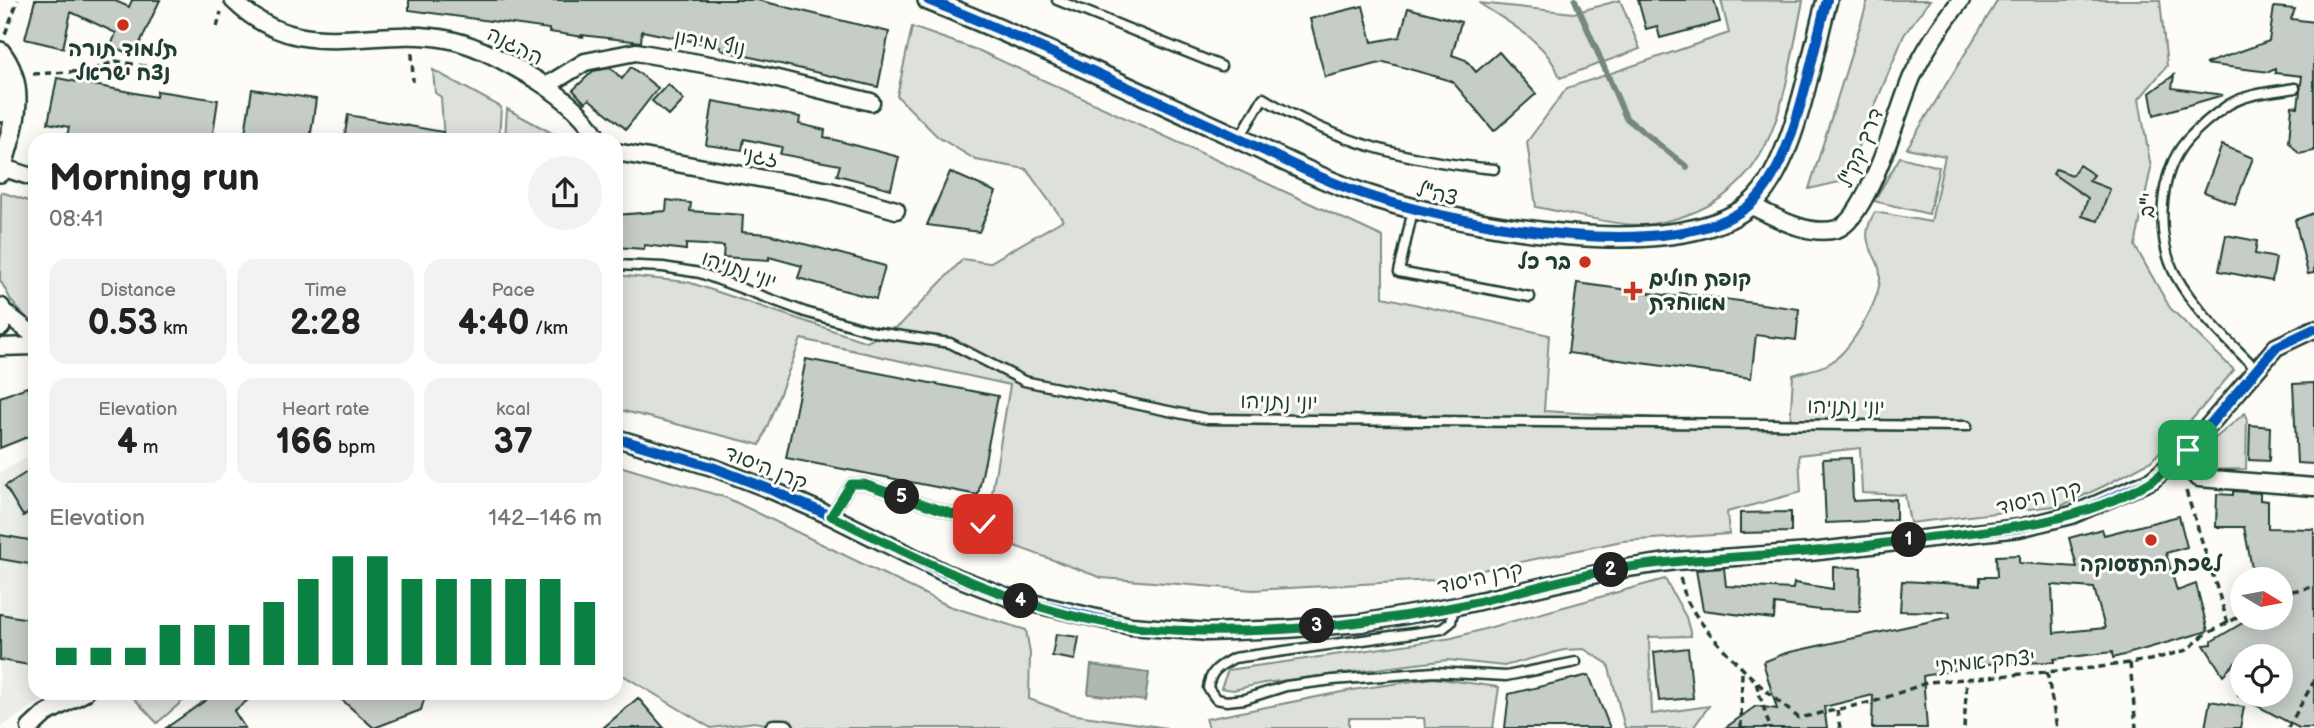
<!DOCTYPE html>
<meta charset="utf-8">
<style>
:root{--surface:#fff;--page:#f2f2f2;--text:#222;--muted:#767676;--accent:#0b8043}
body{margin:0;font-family:"Balsamiq Sans","Playpen Sans Hebrew",sans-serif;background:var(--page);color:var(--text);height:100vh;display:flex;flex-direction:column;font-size:26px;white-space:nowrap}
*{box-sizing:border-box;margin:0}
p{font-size:23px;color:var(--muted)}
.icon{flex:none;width:38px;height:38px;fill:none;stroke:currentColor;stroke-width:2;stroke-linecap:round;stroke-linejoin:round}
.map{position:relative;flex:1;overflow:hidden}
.drawer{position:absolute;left:28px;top:133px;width:595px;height:567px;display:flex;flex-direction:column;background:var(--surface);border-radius:21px;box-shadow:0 4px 18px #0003}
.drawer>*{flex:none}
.needle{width:46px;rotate:100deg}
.buttons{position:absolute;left:2230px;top:567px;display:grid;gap:14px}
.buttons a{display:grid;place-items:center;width:63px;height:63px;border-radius:50%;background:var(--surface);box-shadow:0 4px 18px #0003;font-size:35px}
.pin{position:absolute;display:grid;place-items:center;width:60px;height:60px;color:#fff;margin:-30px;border-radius:14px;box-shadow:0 4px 10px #0006}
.km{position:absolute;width:35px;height:35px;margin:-18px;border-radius:50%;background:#222;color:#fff;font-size:19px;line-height:35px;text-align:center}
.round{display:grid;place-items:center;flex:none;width:74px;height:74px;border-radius:37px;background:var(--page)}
.summary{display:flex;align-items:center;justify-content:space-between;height:119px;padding:0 21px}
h1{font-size:38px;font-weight:800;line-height:52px}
.stats{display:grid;grid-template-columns:repeat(3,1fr);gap:10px;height:119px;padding:7px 21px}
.stats div{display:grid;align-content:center;border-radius:18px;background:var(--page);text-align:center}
.stats b{font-size:35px;font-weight:800}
.stats small{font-size:19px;font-weight:400}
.stats p{font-size:19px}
.chart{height:196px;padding:14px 21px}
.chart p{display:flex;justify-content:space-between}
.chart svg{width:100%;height:126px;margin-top:7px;stroke:var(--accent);stroke-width:6}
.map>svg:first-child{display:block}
.built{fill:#eceee9}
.green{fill:#dde0db;stroke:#7e8e88;stroke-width:2}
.water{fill:#aeb8b1;stroke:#75877f;stroke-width:2}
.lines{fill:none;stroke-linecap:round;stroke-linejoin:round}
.stream{stroke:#75877f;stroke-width:6}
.building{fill:#c6cdc7;stroke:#1f3d34;stroke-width:2;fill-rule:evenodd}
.service-casing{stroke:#1f3d34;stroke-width:13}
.minor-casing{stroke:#1f3d34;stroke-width:21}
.tertiary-casing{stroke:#1f3d34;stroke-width:24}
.path{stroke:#1f3d34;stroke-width:3.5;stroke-dasharray:7 5;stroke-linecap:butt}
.service{stroke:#fdfcf7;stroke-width:8}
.minor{stroke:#fdfcf7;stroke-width:16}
.tertiary{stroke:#fdfcf7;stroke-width:19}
.cycleway-casing{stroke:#fdfcf7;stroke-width:15}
.cycleway{stroke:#0057b8;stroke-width:10}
.route-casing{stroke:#fff;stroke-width:14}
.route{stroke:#0b8043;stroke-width:9}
.poi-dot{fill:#c8321e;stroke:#fdfcf7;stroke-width:2.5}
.labels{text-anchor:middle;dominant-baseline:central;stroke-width:6;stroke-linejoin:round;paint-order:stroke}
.street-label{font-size:21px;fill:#1f3d34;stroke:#fdfcf7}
.poi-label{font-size:21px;font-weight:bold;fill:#1f3d34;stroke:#fdfcf7}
</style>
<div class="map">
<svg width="2314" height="728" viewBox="0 0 2314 728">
<rect width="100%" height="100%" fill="#fdfcf7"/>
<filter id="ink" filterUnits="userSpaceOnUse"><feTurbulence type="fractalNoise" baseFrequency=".0143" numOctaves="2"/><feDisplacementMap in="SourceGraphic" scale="14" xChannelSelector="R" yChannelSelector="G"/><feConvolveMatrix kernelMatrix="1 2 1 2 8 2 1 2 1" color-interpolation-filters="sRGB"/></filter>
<g filter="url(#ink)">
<path class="built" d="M35,453V693H53L0,728V473Z"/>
<path class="green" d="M1620,0L1640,49L1560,78C1548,42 1509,23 1479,3L1574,13Z
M1721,0L1803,1C1781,105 1778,202 1652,224C1624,229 1566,212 1536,207L1527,142L1567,88L1729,33Z
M1868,0H1930L1904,35L1844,181L1809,189Z
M1998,0H2160L2167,66L2139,99L2151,168L2135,246L2170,308L2234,370L2195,416L2151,461L2104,486L2063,505L1910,523L1905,495L1862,493L1860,448L1799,455L1801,492L1727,512L1729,534L1622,541L1434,580L1253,590L1102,578L985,535L1010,385L801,339L760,445L616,409V275L688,282L867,342L900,325L963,259L989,263L1063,220L1026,169L976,160L938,137L897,96L912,27L980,51L1383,237V297L1549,335L1544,411L1790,426L1793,375C1804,371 1820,369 1830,363C1851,350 1878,304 1880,279C1882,253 1854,246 1875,212L1931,222L1945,156L1907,148Z
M433,70L501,107L499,140H444L441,97L435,93Z
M507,109L565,140H505Z
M1900,157L1939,167L1929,214L1874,201Z
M1,192L35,203V328L12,302L0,280Z
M2245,413L2247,417L2246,469L2207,470L2200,451Z
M616,465L727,498L949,606L1026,630L1030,653L1029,699L1070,714L1167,728H788L754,722L711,728L616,671Z
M1665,579L1686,617L1691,636L1649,637L1652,714L1709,706L1693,728H1625L1608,664L1584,649L1564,650L1504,666L1448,660L1264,683L1233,690L1221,688L1228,670L1452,638Z
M1433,678L1499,687L1493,728H1425L1424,718H1349V728H1209L1206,719L1352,690Z
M129,693H192L157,723Z"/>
<path class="water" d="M1091,665L1149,673L1145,701L1088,694Z"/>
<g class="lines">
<path class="stream" d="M1575,0L1626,118L1687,167"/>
</g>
<path class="building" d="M35,0H113L129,7L132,0H160L134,56L111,46L116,33L71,12L63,48L25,39Z
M409,0H757L889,32L878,87L721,50V47L642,31L641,42L581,35L584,37L549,32V29L409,10Z
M1638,0H1714L1720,22L1660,38L1657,26L1646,29Z
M1363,6L1372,42L1400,37L1408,8L1461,22L1452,55L1466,60L1476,72L1499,52L1536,94L1494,131L1453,82L1445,79L1384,62L1325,77L1310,19Z
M2274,7L2295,9L2291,19L2314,22V151L2299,154L2289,142L2292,106L2298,107L2302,76L2275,73V69L2269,72L2205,64L2269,41Z
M631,67L658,88L626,129L589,99L585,103L573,90L593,71L611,68L622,79Z
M2174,75L2172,88L2223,95L2154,115L2150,93Z
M57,78L156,97L157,91L218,100L212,140H66L69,127L48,123Z
M668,84L684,100L669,116L652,101Z
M252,89L316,99L310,140H244Z
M713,101L800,117L799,124L825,130L824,137L899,157L891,189L837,175L840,165L780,154L782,147L744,139L742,150L706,145Z
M348,115L443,132L442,140H344Z
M2222,145L2253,158L2235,204L2204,192Z
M2079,165L2094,175L2089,181L2110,189L2098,221L2082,216L2088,198L2053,174L2056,169L2072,175Z
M950,172L996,192L979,232L927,225Z
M667,200L691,203L690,211L743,215L742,232L768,234L885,266L876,299L798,278L802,266L769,257V260L723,257L724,246L686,244V250L645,245L644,249L616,247V215L666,211Z
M2314,213V273L2308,274L2295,220Z
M2226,235L2257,241L2255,254L2276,258L2272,281L2219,271Z
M1577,283L1679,297L1680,293L1799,309L1796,340L1756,335L1751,378L1568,353Z
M806,359L998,396L978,495L786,458Z
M2314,383V464L2297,463L2293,384Z
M27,387L35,407V434L0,448V397Z
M2250,425L2270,427L2269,461L2249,460Z
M1851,458L1853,501L1896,499V520L1826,523L1823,459Z
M35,467V508L23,516L5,486Z
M2233,491L2260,493V500L2268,501V528L2314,529V728H2299L2237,695H2280V656H2242L2223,675L2204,645L2212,644V641L2251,618H2280V579H2254L2244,527H2216L2217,494L2233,495Z
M1791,512V532L1740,533V513Z
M2179,516L2187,547L2166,553L2177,591L2196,584L2208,631L2113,658L2112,652L2054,659V662L1984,664L1923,676L1927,728H1872L1873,695L1824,707L1827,728H1725L1756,706L1777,709L1763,662L1786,653L1950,617L1949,612L1900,611L1902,581L1980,585V577H1997L1996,556L2019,555V563L2077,567L2069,538L2102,529L2104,535ZM2052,585L2094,588L2105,628L2054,633Z
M0,535L35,541V565L0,559Z
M1833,567L1861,568L1860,611L1820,610L1775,604L1774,619L1703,610L1696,570L1724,568L1726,586L1793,589L1794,583L1833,589Z
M0,614L35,620V666L0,660Z
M1056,634L1079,637L1075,660L1052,656Z
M1688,648L1693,698L1659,701L1654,652Z
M1589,675L1610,728H1505L1509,694Z
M216,693H257L234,711L245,728H166Z
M334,693H426L421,710L374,728Z
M638,698L664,728H603Z
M2210,701L2244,707L2240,728H2205Z"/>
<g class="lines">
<defs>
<path id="service" d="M1057,0L1221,66
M1239,139L1263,98C1337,143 1409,161 1494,169
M1413,210L1399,272L1530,297
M616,265L663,267L700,273L805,312L875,332L950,343L1024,381L1207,419L1967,426
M2256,369C2228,340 2196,312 2176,276C2155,238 2158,173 2187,140C2198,128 2215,114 2228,105C2248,93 2273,92 2295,88
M831,516L851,484H864L983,524
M1454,607L1451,622L1442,629L1234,658C1219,666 1210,671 1208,688L1216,699L1227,701L1245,699L1286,686L1333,680L1434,672L1506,676L1576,662"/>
<path id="minor" d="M233,0C302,68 371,23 451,40C482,47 511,65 538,81C560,95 587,116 598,140
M546,86L585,62L636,52L749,72L871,102
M616,152L830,191L896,210
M1,167L35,178
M1750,205C1775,217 1808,237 1837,229C1868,219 1899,107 1912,77C1925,49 1942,24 1961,0
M0,309L35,336
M0,347L35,346
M616,438L712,467L769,489L831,516L945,573L1010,598L1131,626L1208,632L1286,629L1361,623L1457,606L1614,570L1675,561L1810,552L2019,528L2072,515L2152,480L2188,450L2276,347L2314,329
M2176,460L2199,478L2314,487
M30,728L45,714L84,693
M774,728H785"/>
<path id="tertiary" d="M928,0C1029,40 1126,87 1225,132C1274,155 1324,182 1376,198C1462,225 1677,267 1751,204C1795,166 1811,56 1827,0
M0,52C29,89 12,131 0,172
M0,78V112
M0,308V326"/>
</defs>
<use href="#service" class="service-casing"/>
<use href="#minor" class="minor-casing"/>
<use href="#tertiary" class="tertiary-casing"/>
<path class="path" d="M217,27L221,12
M5,34L18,0
M412,53L413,82
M33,74L89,71L116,61L165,70
M2186,491L2228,623
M1680,578C1683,586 1684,596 1689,604C1708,639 1767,694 1799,718L1876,701L1929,682L2093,668L2150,660L2187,650L2203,636L2242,615
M2280,593L2314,587
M2130,663L2136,728
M2047,672L2057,728
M1756,683L1770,728
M1837,710L1840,728
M1741,728L1742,670
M1964,728L1967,679
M2288,728L2314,681"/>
<use href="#service" class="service"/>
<use href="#minor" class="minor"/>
<use href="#tertiary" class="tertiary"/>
<defs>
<path id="cycleway" d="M928,0C1029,40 1126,87 1225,132C1274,155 1324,182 1376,198C1462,225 1677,267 1751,204C1795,166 1811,56 1827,0
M616,438L712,467L769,489L831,516L945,573L1010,598L1131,626L1208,632L1286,629L1361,623L1457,606L1614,570L1675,561L1810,552L2019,528L2072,515L2152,480L2188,450L2276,347L2314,329"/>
</defs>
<use href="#cycleway" class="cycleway-casing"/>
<use href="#cycleway" class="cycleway"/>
</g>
</g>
<g class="lines" filter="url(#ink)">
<defs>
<path id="route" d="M983,524L864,484H851L831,516C928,563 1026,615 1135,627C1243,638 1352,627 1458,606C1511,595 1563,578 1616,569C1679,559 1743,557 1806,552C1849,549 1891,542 1933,537C2008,529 2084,521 2150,482C2164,474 2176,460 2188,450"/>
</defs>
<use href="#route" class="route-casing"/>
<use href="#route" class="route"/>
</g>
<g class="poi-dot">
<circle cx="123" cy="25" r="7"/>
<circle cx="1585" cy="262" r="7"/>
<path d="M1629.5 280.5h7v7h7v7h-7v7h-7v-7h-7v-7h7z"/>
<circle cx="2151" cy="540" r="7"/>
</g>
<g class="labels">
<g class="street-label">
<text transform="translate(710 43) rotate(10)">נוף מירון</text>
<text transform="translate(515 46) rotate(27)">ההגנה</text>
<text transform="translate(1861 148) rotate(-67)">דרך קק"ל</text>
<text transform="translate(760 157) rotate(10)">זגני</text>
<text transform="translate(1437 194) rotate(14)">צה"ל</text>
<text transform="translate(2148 205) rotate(-86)">י"ב</text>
<text transform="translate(739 270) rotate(19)">יוני נתניהו</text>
<text transform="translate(1279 402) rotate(1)">יוני נתניהו</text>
<text transform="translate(1846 407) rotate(1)">יוני נתניהו</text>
<text transform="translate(766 468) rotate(22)">קרן היסוד</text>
<text transform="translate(2039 498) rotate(-14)">קרן היסוד</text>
<text transform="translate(1480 578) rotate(-12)">קרן היסוד</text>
<text transform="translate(1985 662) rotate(-5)">יצחק אמיתי</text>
</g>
<g class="poi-label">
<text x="123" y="49">תלמוד תורה<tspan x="123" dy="24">נצח ישראל</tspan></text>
<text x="1571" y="262" text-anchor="end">בר כל</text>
<text x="1649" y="279" text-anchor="start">קופת חולים<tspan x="1649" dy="24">מאוחדת</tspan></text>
<text x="2151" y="564">לשכת התעסוקה</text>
</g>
</g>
</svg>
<div class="buttons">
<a><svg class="needle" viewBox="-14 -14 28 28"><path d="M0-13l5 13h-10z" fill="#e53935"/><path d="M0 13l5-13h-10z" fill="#767676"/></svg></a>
<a><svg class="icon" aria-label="locate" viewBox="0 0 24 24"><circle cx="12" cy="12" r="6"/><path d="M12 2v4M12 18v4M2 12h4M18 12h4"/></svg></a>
</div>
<div class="pin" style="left:2188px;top:450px;background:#1e9e55"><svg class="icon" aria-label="arrive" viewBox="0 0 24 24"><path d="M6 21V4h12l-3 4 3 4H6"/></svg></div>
<div class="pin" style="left:983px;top:524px;background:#d93025"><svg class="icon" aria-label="check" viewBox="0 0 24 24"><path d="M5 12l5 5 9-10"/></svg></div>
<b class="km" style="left:1909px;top:540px">1</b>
<b class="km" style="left:1611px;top:570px">2</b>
<b class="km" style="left:1317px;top:626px">3</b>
<b class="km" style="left:1021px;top:601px">4</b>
<b class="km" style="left:902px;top:497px">5</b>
<section class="drawer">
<div class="summary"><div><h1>Morning run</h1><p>08:41</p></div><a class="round"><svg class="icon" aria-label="share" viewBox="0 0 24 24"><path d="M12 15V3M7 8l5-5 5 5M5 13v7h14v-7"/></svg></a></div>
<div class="stats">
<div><p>Distance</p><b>0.53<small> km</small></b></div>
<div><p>Time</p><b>2:28</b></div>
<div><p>Pace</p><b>4:40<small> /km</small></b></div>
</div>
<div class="stats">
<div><p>Elevation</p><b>4<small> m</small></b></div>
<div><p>Heart rate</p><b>166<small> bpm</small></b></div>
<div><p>kcal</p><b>37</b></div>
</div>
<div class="chart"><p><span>Elevation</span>142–146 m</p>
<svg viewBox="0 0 160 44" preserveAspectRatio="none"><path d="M5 44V38M15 44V38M25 44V38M35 44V30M45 44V30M55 44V30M65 44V22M75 44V14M85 44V6M95 44V6M105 44V14M115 44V14M125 44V14M135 44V14M145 44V14M155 44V22"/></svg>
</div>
</section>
</div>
